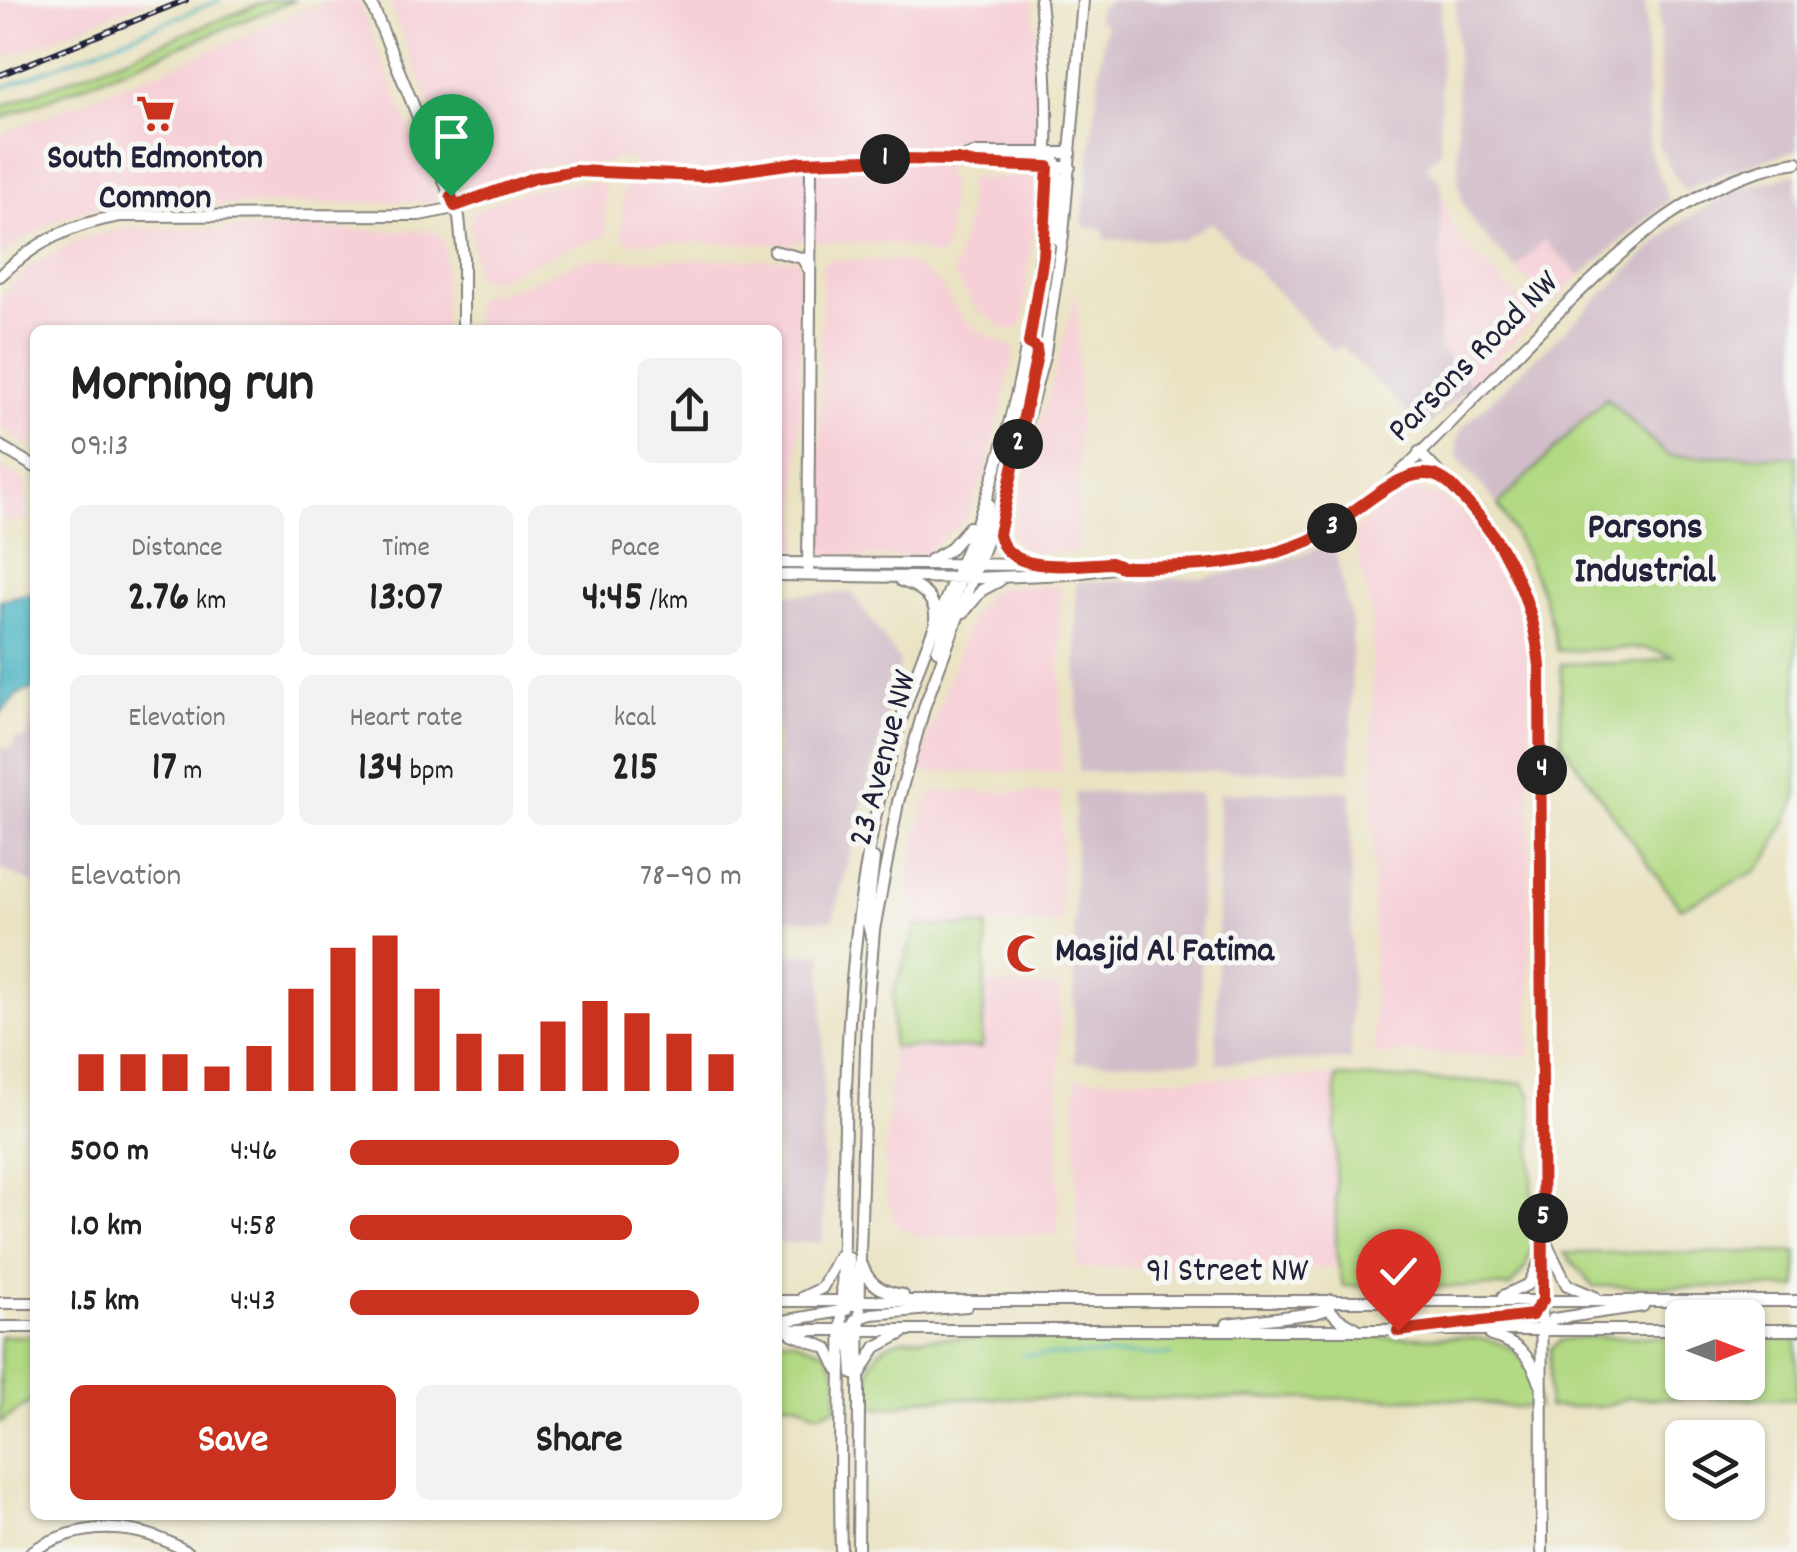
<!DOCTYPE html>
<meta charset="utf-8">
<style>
:root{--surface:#fff;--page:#f2f2f2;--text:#222;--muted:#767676;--accent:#c8321e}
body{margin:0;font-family:Dekko,sans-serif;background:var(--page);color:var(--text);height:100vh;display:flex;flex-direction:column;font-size:38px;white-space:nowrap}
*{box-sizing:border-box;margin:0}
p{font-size:32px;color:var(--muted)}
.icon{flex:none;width:55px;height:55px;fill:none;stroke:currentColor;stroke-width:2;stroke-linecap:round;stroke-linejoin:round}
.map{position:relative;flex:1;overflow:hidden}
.panel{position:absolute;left:30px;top:325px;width:752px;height:1195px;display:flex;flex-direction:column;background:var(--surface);border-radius:15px;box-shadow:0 2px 8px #0004}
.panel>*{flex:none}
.needle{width:65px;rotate:90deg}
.tools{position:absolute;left:1665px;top:1300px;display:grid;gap:20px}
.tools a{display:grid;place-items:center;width:100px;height:100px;border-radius:15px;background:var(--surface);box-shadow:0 2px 8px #0004;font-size:50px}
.pin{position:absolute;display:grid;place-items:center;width:85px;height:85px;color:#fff;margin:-102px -42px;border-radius:50% 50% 50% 0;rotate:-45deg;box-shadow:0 0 10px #0007}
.pin .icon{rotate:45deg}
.km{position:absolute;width:50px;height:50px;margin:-25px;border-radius:50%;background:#222;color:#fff;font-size:28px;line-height:50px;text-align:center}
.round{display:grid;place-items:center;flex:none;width:105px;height:105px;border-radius:15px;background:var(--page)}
.overview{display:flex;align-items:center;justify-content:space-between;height:170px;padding:0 40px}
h1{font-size:55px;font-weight:700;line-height:75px}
.metrics{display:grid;grid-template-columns:repeat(3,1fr);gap:15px;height:170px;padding:10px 40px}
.metrics div{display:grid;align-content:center;border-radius:15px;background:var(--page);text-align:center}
.metrics b{font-size:42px;font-weight:700}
.metrics small{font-size:28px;font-weight:400}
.metrics p{font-size:28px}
.chart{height:280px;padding:20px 40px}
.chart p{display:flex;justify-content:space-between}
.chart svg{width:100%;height:180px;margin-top:10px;stroke:var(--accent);stroke-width:6}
.cta{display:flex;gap:20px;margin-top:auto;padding:20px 40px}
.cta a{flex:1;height:115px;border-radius:15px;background:var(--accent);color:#fff;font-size:40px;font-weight:700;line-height:115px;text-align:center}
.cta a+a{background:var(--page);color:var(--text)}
ul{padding:0 40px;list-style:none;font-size:32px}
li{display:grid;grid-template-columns:160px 120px 1fr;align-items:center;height:75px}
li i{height:25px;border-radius:12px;background:var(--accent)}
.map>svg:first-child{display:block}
.built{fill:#f6cfd7}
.industrial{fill:#d1bdc9}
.green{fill:#b2d983;stroke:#6a7e5f;stroke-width:2.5}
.water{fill:#46b3c2;stroke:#346a7e;stroke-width:2.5}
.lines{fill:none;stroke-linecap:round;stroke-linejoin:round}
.stream{stroke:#46b3c2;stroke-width:2.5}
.secondary-casing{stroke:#86827f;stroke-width:14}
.secondary{stroke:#fff;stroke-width:10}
.rail-casing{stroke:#22223b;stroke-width:6}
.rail{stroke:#f6f6f2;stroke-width:2.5;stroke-dasharray:8;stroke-linecap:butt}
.route-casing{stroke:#fff;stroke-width:20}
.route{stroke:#c8321e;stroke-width:12}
.labels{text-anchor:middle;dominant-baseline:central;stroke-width:10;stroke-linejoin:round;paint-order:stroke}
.poi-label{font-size:35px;font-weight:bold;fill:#22223b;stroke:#f6f6f2}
.street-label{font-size:35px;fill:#22223b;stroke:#f6f6f2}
.neighbourhood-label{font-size:38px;font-weight:bold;fill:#22223b;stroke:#f6f6f2}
</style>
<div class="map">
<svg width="1797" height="1552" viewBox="0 0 1797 1552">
<rect width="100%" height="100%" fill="#f6f6f2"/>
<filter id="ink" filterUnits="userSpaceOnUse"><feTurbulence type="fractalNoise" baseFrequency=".01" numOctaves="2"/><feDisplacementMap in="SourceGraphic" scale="20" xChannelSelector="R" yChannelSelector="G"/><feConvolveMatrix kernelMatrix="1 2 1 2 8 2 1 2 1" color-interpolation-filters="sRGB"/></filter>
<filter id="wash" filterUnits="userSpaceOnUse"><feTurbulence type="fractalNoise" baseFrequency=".0048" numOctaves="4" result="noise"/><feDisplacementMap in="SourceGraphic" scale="40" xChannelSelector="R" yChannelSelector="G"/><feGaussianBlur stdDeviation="2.25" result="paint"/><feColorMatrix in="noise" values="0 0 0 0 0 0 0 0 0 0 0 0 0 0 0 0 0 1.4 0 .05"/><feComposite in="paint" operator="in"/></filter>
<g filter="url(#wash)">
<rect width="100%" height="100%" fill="#eae3c3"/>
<path class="built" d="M0,0H147L0,61Z
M327,0H358L437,197L433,202L103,207L61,218L18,242L0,260V134L200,55Z
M388,0H1032L1036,36V140L1032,145L969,146L965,140L949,143L945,175L950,179L948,237L941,255L935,257L916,249L891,244L800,241L790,244L629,242L622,236L623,190L629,186L636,164L631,159L615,158L607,163L554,164L512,174L470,191L463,188Z
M1035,177L1038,181L1023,322L1018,329H1005L977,310L953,274L967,220L968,178Z
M598,182L605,188L606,237L571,247L495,279H481L476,274L470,217L474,212L511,195L559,183Z
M1441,191L1450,221L1463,242L1538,318L1471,384L1440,351Z
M128,228L436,231L445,244V330H35V449L0,429V297L30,266L79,239Z
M1544,240L1580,276L1552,304L1516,269Z
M600,257L620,260L796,259L800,265L798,544L794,554L778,557V330H474V300L480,295L514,288L579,261Z
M828,260L898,261L914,265L940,285L960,315L975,329L1015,349L988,466L966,519L921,557L828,556L819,547L822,265Z
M1078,288L1079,551L1029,553L1009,537Z
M0,466L26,481L27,521H0Z
M1407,487L1439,496L1460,510L1487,545L1509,586L1526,634L1530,671V1056L1374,1054L1372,619L1353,532Z
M1003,586H1060L1061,772H920V757L973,613L991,591Z
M934,791L1061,793V923L917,926L908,878L926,800Z
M985,984L1060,987L1058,1235L923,1238L898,1227L887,1201L885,1160L892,1047L982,1048Z
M1336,1077L1337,1268H1077L1076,1078Z"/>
<path class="industrial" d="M1111,0H1441L1440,152L1428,164V169L1441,181V191L1440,350L1471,384L1424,430L1340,345L1333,351L1211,222L1182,240L1104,239V229L1087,228L1082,223L1105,24L1097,19L1098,9Z
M1456,0H1645L1649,149L1669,200L1580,276L1544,240L1516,269L1477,228L1463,204L1458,183Z
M1660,0H1797V150L1729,171L1684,191L1659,147Z
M1797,174V456H1668L1606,398L1498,505L1458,458L1457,440L1463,427L1676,225L1738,190Z
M1333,543L1352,624L1351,771L1078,772L1076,582L1203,578L1264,567Z
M852,593L900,662L833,920L778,919V595Z
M35,711V884L0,869V748L12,749L16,738L26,739Z
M1351,791V1060L1216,1063L1219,793Z
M1075,792L1200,793L1201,1061L1074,1062Z
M823,954V1242L778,1243V955Z"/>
<path class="green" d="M269,0H295L0,119V107Z
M1606,398L1668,456H1797V798L1770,855L1756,871L1680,908L1561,742V664L1643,663L1673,656L1645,648L1557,651C1547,594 1527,554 1498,505Z
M917,926H987L982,1048L892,1047L893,994Z
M1336,1077L1523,1083L1531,1094L1533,1244L1525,1268L1510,1287L1343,1286L1336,1252Z
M1797,1252V1288L1593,1286L1564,1253Z
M0,1336H35V1398L0,1423Z
M1458,1337C1509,1338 1535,1353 1538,1407H1508L1459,1399L924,1398L896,1407H866C867,1373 868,1344 907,1338Z
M1584,1337H1682V1382H1748V1337L1797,1338V1399L1628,1398L1601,1407H1548L1550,1349L1561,1340Z
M778,1339H791L826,1352L837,1374V1407L817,1414L800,1404L778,1401Z"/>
<path class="water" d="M35,592V688L18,694L0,714V600Z"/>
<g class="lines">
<path class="stream" d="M0,89L220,0
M1022,1355H1172"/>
</g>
</g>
<g filter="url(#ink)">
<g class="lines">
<defs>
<path id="secondary" d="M370,0L459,217L463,257V330
M959,159L977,153H1071
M1055,161L1058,174L1057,239
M774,251L802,258L809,270
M0,276C35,242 72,224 120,216L419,215L445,210L535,178L576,171L702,176L811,161L900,159H958L976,165L1070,167
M1019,432L1037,355L1036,348L1029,343
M0,446L35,467
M1419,452C1477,512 1528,570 1540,656L1542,1552
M1393,484L1422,474L1443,479
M1002,517C998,539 1002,554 1025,562
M930,560L949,550L969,527
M778,563L1198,566C1262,564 1315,541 1366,504C1437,442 1499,369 1567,304C1633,240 1701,176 1797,162
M969,569L989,504
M778,575L973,578L1068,574L1120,567
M808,575L811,161
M901,581C921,587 937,598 935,620
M964,612L982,590L999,581
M937,650L963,572
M872,940L867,920L874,859
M1546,1243L1567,1285L1595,1297
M849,1258L853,1305
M863,1267C870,1286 884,1292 903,1295
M1503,1296L1529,1284L1539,1263
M803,1297L822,1288L839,1256
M778,1301H1797
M0,1303H35
M1326,1306L1339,1319L1356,1328
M855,1320L871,1314L967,1306
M778,1322L846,1310
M1227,1324L1315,1313L1328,1309L1332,1300
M0,1327H35
M850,1327L853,1374
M1441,1327L1532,1315L1542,1303
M778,1330H1682
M1748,1330H1797
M1543,1331L1553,1319L1643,1306
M792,1334L827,1348L838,1370
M1491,1336C1519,1343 1531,1357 1540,1383
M860,1374L876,1347L903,1333
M31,1552C80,1520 138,1522 187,1552
M841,1552C838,1446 842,1340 843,1234C845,1088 846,944 879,800C893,743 910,687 932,633C952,582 976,531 993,478C1043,322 1058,163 1040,0
M858,1552L860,1254L867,1013L874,930L898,802L925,705L1014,467L1045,353L1063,235L1083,0"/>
</defs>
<use href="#secondary" class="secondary-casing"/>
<use href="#secondary" class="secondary"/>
<defs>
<path id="rail" d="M0,75L186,0"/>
</defs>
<use href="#rail" class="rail-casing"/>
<use href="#rail" class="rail"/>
</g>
</g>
<g class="lines" filter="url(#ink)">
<defs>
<path id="route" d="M451,196L455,206L534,178L576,171L703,176L802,162L900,159L958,160L976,164L1048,167L1043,256L1029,343L1036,348L1037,355L999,534C1007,577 1079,564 1111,563L1121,567C1186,567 1247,567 1308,541C1343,526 1390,473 1425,474C1442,474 1452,486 1462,497C1507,545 1534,602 1540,666L1543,1300L1532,1315L1398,1331"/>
</defs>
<use href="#route" class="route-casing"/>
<use href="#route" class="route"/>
</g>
<defs>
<symbol id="supermarket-bare" viewBox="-9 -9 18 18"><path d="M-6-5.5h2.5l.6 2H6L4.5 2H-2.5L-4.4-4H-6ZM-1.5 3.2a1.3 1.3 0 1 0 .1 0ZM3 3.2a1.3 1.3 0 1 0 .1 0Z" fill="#c8321e" stroke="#f6f6f2" stroke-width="2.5" paint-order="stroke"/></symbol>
<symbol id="mosque-bare" viewBox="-9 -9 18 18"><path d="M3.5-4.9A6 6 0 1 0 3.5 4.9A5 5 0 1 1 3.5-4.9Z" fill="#c8321e" stroke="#f6f6f2" stroke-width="2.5" paint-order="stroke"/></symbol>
</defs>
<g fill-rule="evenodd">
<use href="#supermarket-bare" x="128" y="86" width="55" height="55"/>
<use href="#mosque-bare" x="998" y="926" width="55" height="55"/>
</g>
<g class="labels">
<g class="poi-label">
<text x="155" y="160">South Edmonton<tspan x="155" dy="40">Common</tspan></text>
<text x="1055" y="953" text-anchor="start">Masjid Al Fatima</text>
</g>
<g class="street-label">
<text transform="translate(1475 358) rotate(-45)">Parsons Road NW</text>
<text transform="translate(885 759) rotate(-75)">23 Avenue NW</text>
<text x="1227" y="1273">91 Street NW</text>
</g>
<g class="neighbourhood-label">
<text x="1645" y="529">Parsons<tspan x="1645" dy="44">Industrial</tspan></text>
</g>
</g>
</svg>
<div class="tools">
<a><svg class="needle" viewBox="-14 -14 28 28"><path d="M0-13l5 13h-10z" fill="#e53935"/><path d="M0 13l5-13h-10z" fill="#767676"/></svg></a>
<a><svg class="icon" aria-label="layers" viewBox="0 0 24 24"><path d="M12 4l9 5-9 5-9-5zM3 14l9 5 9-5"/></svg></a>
</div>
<div class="pin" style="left:451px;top:196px;background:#1e9e55"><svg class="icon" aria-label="arrive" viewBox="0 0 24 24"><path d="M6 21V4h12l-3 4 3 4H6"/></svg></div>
<div class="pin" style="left:1398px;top:1331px;background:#d93025"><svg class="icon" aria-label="check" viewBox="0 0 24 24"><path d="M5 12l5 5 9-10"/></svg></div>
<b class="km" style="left:885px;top:159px">1</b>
<b class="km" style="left:1018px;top:444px">2</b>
<b class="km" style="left:1332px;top:528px">3</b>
<b class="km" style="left:1542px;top:770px">4</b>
<b class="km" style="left:1543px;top:1218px">5</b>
<section class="panel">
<div class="overview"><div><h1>Morning run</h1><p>09:13</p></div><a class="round"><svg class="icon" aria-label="share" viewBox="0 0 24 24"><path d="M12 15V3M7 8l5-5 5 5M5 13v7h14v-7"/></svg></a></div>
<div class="metrics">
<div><p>Distance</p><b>2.76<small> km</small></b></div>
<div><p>Time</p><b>13:07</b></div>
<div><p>Pace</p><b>4:45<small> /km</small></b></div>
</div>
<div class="metrics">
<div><p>Elevation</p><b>17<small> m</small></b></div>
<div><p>Heart rate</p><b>134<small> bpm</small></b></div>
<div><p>kcal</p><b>215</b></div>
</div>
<div class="chart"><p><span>Elevation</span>78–90 m</p>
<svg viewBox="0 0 160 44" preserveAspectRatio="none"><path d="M5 44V35M15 44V35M25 44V35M35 44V38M45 44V33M55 44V19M65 44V9M75 44V6M85 44V19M95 44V30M105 44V35M115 44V27M125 44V22M135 44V25M145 44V30M155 44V35"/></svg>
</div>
<ul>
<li><b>500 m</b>4:46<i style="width:84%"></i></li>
<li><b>1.0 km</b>4:58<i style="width:72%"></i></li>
<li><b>1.5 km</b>4:43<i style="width:89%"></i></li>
</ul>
<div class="cta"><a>Save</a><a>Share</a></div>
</section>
</div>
